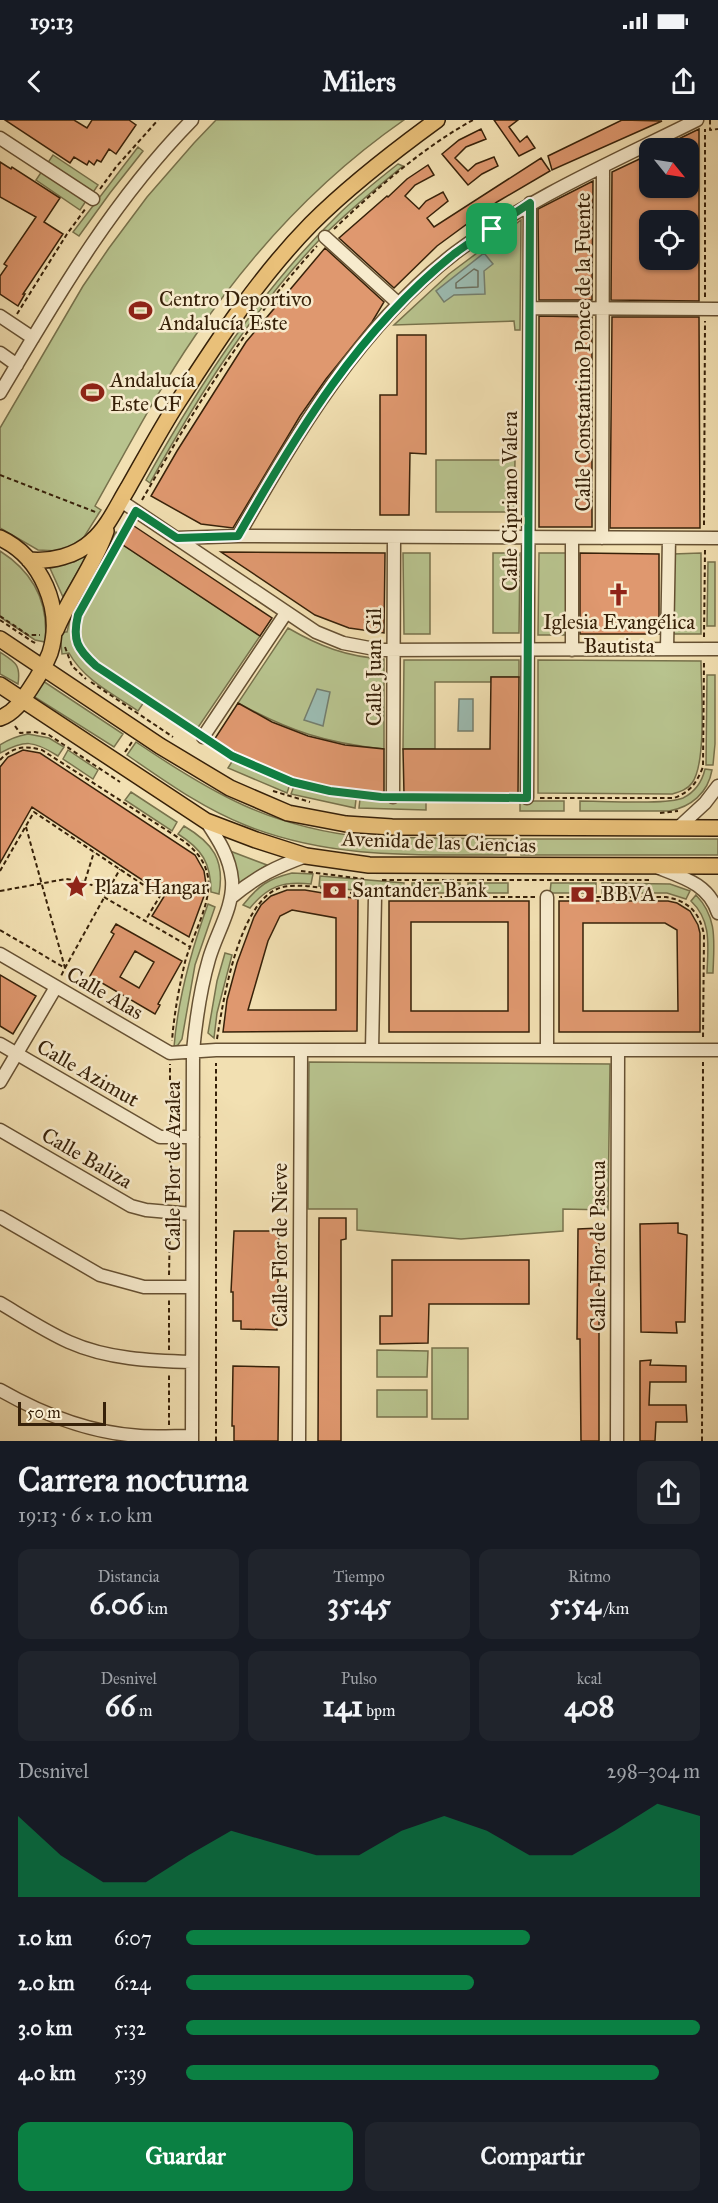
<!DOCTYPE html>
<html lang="es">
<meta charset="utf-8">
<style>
:root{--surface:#171b24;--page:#20242c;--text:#f1f3f6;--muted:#9ea1a6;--accent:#0b8043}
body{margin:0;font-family:"IM FELL Great Primer",serif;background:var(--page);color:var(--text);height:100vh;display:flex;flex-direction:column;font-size:22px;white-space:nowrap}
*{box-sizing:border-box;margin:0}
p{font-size:20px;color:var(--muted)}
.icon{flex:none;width:33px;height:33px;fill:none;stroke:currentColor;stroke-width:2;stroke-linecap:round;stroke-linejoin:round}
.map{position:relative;height:1321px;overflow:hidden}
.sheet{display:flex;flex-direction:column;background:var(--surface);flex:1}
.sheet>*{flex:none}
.needle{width:39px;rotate:120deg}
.tools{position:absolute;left:639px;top:18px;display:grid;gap:12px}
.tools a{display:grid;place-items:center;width:60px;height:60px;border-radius:12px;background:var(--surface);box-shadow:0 2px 4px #0004;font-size:30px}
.scale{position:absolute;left:18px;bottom:15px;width:88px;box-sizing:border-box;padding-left:6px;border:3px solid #372109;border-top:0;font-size:16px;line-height:21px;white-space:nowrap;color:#372109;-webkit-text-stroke:4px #f7ebcd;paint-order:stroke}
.pin{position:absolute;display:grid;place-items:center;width:51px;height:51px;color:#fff;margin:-26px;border-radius:12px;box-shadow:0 3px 9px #0006}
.round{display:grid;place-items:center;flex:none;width:63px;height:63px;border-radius:12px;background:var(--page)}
.overview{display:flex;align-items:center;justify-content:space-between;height:102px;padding:0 18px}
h1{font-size:33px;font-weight:700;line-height:45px}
.stats{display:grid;grid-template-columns:repeat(3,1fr);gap:9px;height:102px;padding:6px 18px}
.stats div{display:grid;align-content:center;border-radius:12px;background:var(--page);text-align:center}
.stats b{font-size:30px;font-weight:700}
.stats small{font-size:16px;font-weight:400}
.stats p{font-size:16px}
.chart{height:168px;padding:12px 18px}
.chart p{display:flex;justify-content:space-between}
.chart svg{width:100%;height:108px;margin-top:6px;fill:var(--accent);opacity:.7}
.button{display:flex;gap:12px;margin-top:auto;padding:12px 18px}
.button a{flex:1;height:69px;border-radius:12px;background:var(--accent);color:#fff;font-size:24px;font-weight:700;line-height:69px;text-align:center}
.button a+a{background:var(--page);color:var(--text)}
ul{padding:0 18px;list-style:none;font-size:20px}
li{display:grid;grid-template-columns:96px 72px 1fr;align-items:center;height:45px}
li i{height:15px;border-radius:8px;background:var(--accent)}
.status{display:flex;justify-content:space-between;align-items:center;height:42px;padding:0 30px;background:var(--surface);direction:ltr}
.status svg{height:16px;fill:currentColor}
header{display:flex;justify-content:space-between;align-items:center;height:78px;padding:0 18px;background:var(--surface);font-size:27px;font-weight:700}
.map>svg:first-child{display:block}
.green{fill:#b8c38e;stroke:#78724c;stroke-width:1.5}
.water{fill:#9cbcb2;stroke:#747e6e;stroke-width:1.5}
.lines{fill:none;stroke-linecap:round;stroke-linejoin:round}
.shore{stroke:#6a6e5e;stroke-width:1.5}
.building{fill:#df986f;stroke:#372109;stroke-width:1.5;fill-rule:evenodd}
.minor-casing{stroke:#665133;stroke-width:15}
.major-casing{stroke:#372109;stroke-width:18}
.path{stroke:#372109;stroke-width:2;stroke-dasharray:4.5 3;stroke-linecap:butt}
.minor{stroke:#f7ebcd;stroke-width:12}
.major{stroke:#e9c079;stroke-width:15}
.route-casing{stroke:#fff;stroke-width:12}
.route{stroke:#0b8043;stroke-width:8}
.labels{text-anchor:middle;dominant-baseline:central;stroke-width:5;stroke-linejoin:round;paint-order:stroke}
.poi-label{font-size:21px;fill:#372109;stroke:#f7ebcd;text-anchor:start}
.street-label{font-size:21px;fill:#372109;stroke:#f7ebcd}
</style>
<div class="status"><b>19:13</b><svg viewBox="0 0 49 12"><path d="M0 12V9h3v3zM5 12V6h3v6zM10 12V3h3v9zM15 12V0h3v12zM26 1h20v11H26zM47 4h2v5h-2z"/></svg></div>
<header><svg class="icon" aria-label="back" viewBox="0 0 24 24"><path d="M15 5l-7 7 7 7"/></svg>Milers<svg class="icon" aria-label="share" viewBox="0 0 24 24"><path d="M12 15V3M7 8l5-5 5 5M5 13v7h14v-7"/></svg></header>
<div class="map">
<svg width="718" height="1321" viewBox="0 0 718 1321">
<rect width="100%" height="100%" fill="#f2e0b2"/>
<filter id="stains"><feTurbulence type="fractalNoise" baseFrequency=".00333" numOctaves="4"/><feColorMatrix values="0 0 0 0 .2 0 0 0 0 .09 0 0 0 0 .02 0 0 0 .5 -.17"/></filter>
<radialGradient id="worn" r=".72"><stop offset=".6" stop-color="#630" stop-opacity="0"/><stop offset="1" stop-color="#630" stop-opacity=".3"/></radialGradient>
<path class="green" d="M216,0H404C322,57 251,133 195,216C158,270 127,329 95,386L101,390L84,417L66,429L58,431L38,430L0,408V308L83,166L109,128L147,77L194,23Z
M138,27L143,31L110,73L79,116L73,112Z
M53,35L98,65L92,74L47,44Z
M398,44L403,46C375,69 348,91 323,116C253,189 199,274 150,363L146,360C201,262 261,169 342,91C360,74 379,59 398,44Z
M42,51L86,81L80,90L36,60Z
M521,100L520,210H515L514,201L394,205L449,154Z
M436,340H515L514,392H436Z
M116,412L121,415L77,492L73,508L74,522L80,535L90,546L144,582L138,591C113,574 84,560 69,533L62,534L60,512H67L72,491Z
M120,423L260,516L197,609L98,543C80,528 76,519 79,496Z
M0,431C33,452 49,483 45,522L35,520L0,497Z
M403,433H430V514H404Z
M493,433H520L519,513H493Z
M539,433H566V515H538Z
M701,433V514H674L673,434Z
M88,434L63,477L49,446L74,442Z
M708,442H715V506H707Z
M288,508C319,526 347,537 384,539V629C326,623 289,611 238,583Z
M0,532C15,542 21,544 18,564L0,554Z
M404,540H519V557H491V562H435V629H403Z
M538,540L701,541C701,568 707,643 692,663C687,670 679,672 672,674L538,673Z
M707,555H715V624L713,645H706Z
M43,561L123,614L114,627L33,576Z
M28,614L49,618L64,627L58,636C33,620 25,620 0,633V625C9,619 17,616 28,614Z
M136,622C213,674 270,707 364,717L506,719V735C415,735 330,739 245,705C202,688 165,661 127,635Z
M68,630L98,650L93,659L63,639Z
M233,640L290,664L287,673L228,648Z
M705,649L712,650C708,673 691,687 669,691H580V681C602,681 667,685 683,678C695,672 702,662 705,649Z
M294,666L356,679L355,688L291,674Z
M131,672L177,702L172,711L125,680Z
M360,679L426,681V690L359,688Z
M520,681H564V691H520Z
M184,706C213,723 225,740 219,774L211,772C211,743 202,729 178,714Z
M521,719H718V735H521Z
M230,731L267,745L244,760L235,771Z
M292,753L313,754L311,764C283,761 268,766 250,788L243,785C259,765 268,759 292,753Z
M320,756L404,763V773L362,771L319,766Z
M412,763H460V773H412Z
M468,763H508V773H468Z
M551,763H596V773H550Z
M602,763L670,764L690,771L686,779L667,773H602Z
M696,775C718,798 714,822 713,853H707C708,826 712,801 691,781Z
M208,784L215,787L195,845L182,919L178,925L174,927C178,877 191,831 208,784Z
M225,833L232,835L217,893L214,918L208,913L217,861Z
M309,942L610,944L608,1090L563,1089V1111L461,1119L357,1110V1089H308Z
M432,1228H468V1299H432Z
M377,1230L428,1231L427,1257H377Z
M377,1270H427V1297H377Z"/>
<path class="water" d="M484,133L493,144L484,151L485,174L454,175L444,182L436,171Z
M317,569L330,572L323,606L304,600Z
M459,579H473V611H458Z"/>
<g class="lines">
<path class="shore" d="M474,149L478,151V167L456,168V163Z"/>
</g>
<path class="building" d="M5,0H74L87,8L92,0H129L136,5L116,34L109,29L101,42L97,40L94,45L89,41L87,45L74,37L70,43Z
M494,0H518L509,7L520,22L527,16L535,28L519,36Z
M622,0L662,1L552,50L548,36Z
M481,9L486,19L466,27L455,38L468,51L476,44L494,37L498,46L482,54L468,65L442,34L459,20Z
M699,9V181L611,180L612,52L650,34V68H688V28H660ZM650,100H688V140H650Z
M541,38L550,51L497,82L437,126L394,168L339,118L387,76L388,77L407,59L428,45L434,55L415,65L405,76L419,89L426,81L443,72L448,81L427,98L434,107Z
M0,42L11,49L12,47L60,78L44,102L63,114L23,174H25L18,186L0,174V156L7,146L4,144L36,97L0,77Z
M593,61L592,180H539L538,89Z
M325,128L384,182L372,202L326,259L300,296L233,408L201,404L151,376L177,331L246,222Z
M539,196L592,197V407H539Z
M612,197H699L700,408H610Z
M397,215H426V334L410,333L409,395H380V275H397Z
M131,404L272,498L260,516L120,423Z
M221,432L385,433L384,513L349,508L315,495Z
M580,433L659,434V514H580Z
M491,557H519L518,674H404L403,629H490Z
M238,583L272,602L308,616L345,625L384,629V673L339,669L295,659L253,642L214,620Z
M23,630L40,633L195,735L204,751L206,764L204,776L189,817L152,796L165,775L32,687L0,743V647L8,637Z
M287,770H305L358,779L357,911L223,912L227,880L237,843L254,797L261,785L271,776ZM292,790L336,798V890H248L268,821L280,796Z
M389,781H529V912H389ZM411,802H508V891H411Z
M559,781H668L677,783L690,791L698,805L700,813V912H559ZM583,803H665L677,810L678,891H583Z
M116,804L182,841L158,884L160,885L155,894L90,856L114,814L111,812ZM135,831L154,842L139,868L120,857Z
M0,855L36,876L13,914L0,906Z
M319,1098H346V1119L341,1120V1321H318Z
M678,1103V1113L687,1115L685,1202H676L677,1213L641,1212L640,1104Z
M599,1108V1321H581L580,1219H577L578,1109Z
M234,1111H279L277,1210L241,1209V1201H233V1172H231Z
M392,1140H529V1184H429L428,1223L380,1224V1196H392Z
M651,1240L650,1245L686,1246V1262H650L649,1285H686L687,1302H656L655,1321H640V1241Z
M233,1246L279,1247L278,1321H234V1306H232Z"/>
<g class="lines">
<defs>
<path id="minor" d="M0,18L93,79
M325,117L399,184
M530,188L717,189
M0,196L33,218
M0,233L17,245
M0,273C57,177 113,80 192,0
M121,381L316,512L343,523L380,530L718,529
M238,416C297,313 359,207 455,133C529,78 615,41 697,0
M177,418L238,416L718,418
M602,418L603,47
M667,529L669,418
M572,530V418
M203,617L286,493
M393,677L394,417
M527,678L530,83
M678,708L705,683L718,666
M659,748C685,758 709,765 718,793
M232,777C257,756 276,747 306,736
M547,777V930
M0,834L170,933L216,930H718
M0,924L160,1017H193
M372,930L375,777
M0,962L56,867
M0,1010L131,1086L146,1090L192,1094
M0,1097L100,1155L144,1167H192
M0,1183C22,1196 45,1211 69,1222C107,1239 151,1241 192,1242
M0,1270C42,1294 91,1313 140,1316C157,1317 175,1316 192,1316
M192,1321L193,931C196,899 200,870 209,839C216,814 234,787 232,760C230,737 218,719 206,701
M299,1321L301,930
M617,1321L618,930"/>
<path id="major" d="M0,418C41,437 64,489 50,533C45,546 38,557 30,569C22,581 14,593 0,598
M29,440C51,442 76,436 92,421C108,407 117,386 128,368C144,340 160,310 178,282C218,220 259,157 311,104C350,65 393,32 437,0
M56,510C70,476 94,446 106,411
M0,519L160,626L230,668L288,693L346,704L392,707L718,708
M0,565L206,701L256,720L306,736L369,745L718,746"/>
</defs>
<use href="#minor" class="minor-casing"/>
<use href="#major" class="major-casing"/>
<path class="path" d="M710,0V10L718,9
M100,69L116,47L158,0
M334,109C376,69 422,28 473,0
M705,177V9
M17,194L67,114L86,88
M0,355L98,393
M142,380C195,288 245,205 317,126
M704,405L705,201
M115,427L130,400
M0,496L28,515H40
M0,500L33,522L38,524
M76,501C72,521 81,532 96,546L194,611
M704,517L705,430
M65,527L72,546L86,559
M91,562L173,617
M15,606L20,613L35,612L49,615L120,662
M212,622C265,658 317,671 381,677
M125,632L132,622
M0,640C12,627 25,625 42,630L185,722C197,732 205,741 208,757C212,783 192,816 185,842C179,868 174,894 172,921
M273,671L310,682
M405,677L516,678
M540,678H674C690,672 696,664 703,647L704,541
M660,693L678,691
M26,707L65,848L61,856
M518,733V720
M0,751L34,692L160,776L145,801
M301,751L364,759
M382,760H649
M85,761L94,732
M0,771L66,759L85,762L107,772
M104,777L190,827
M388,777H535
M559,777H666C689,781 700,793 704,815L703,919
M0,810L65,848L120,749
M217,919C223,881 238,786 277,769C297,760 342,772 364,775
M170,1005V944
M170,1080V1028
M169,1155L170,1103
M169,1230V1178
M169,1305V1253
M216,1321V943
M702,1321L703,942"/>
<use href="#minor" class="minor"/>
<use href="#major" class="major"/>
</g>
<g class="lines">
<defs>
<path id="route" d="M530,83L527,678L381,677L330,671L292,662L232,636L96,546C77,529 72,520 78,495L136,391L177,418L238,416C298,311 358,211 454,134C478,116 505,100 530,83Z"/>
</defs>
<use href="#route" class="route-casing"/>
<use href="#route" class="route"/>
</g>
<defs>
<symbol id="stadium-bare" viewBox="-9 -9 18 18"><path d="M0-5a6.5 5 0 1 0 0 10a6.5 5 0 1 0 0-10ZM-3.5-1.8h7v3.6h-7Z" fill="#8f2418" stroke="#f7ebcd" stroke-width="2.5" paint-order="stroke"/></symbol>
<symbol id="church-bare" viewBox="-9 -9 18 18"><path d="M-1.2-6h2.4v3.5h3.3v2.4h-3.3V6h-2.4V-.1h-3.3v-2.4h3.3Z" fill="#8f2418" stroke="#f7ebcd" stroke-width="2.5" paint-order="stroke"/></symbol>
<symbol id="sight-bare" viewBox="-9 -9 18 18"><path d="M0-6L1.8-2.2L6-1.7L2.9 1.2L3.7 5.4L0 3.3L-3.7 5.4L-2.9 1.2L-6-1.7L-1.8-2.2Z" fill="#8f2418" stroke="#f7ebcd" stroke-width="2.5" paint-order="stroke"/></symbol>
<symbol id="bank-bare" viewBox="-9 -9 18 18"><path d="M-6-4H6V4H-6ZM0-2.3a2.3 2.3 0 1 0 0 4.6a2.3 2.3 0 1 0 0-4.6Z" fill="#8f2418" stroke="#f7ebcd" stroke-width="2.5" paint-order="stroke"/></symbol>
</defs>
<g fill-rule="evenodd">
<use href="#stadium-bare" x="124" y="174" width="33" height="33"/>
<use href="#stadium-bare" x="76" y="256" width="33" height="33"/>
<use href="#church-bare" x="602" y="458" width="33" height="33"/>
<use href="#sight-bare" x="60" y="750" width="33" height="33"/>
<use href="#bank-bare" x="318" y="754" width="33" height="33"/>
<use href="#bank-bare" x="566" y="758" width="33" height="33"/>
</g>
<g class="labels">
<g class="poi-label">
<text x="159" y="179">Centro Deportivo<tspan x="159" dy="24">Andalucía Este</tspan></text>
<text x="110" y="260">Andalucía<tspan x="110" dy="24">Este CF</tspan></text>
<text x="619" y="502" text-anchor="middle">Iglesia Evangélica<tspan x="619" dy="24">Bautista</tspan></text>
<text x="94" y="767">Plaza Hangar</text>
<text x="352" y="770">Santander Bank</text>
<text x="601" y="774">BBVA</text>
</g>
<g class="street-label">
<text transform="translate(583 232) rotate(-90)">Calle Constantino Ponce de la Fuente</text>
<text transform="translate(510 381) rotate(-90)">Calle Cipriano Valera</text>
<text transform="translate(374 547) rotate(-90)">Calle Juan Gil</text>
<text transform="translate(439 722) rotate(2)">Avenida de las Ciencias</text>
<text transform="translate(105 873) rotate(30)">Calle Alas</text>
<text transform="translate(88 953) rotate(30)">Calle Azimut</text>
<text transform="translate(87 1038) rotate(30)">Calle Baliza</text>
<text transform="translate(173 1046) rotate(-90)">Calle Flor de Azalea</text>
<text transform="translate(280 1125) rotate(-90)">Calle Flor de Nieve</text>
<text transform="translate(598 1126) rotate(-90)">Calle Flor de Pascua</text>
</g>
</g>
<rect width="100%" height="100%" filter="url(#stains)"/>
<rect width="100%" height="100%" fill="url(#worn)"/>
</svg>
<div class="tools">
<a><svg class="needle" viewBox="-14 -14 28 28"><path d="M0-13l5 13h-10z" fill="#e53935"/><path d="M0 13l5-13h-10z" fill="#9ea1a6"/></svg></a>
<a><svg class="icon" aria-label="locate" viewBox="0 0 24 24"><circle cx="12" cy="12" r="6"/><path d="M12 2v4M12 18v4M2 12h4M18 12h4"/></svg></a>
</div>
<div class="scale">50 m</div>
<div class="pin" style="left:492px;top:109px;background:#1e9e55"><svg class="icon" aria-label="arrive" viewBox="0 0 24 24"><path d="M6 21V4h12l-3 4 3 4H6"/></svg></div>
</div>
<section class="sheet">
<div class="overview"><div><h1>Carrera nocturna</h1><p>19:13 · 6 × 1.0 km</p></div><a class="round"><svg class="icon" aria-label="share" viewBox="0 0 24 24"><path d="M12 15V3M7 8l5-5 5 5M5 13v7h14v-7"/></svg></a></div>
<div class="stats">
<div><p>Distancia</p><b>6.06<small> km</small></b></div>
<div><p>Tiempo</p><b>35:45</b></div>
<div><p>Ritmo</p><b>5:54<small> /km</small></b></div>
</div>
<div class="stats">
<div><p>Desnivel</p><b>66<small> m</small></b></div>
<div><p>Pulso</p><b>141<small> bpm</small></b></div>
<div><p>kcal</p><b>408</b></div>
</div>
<div class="chart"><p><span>Desnivel</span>298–304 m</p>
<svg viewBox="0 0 160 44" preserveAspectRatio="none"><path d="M0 44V11L10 27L20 38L30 38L40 27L50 17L60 22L70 27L80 27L90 17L100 11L110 17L120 27L130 27L140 17L150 6L160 11V44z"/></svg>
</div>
<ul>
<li><b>1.0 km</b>6:07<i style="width:67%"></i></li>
<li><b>2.0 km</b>6:24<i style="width:56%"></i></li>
<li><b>3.0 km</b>5:32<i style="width:100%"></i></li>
<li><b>4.0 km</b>5:39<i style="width:92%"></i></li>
</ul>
<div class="button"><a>Guardar</a><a>Compartir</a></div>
</section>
